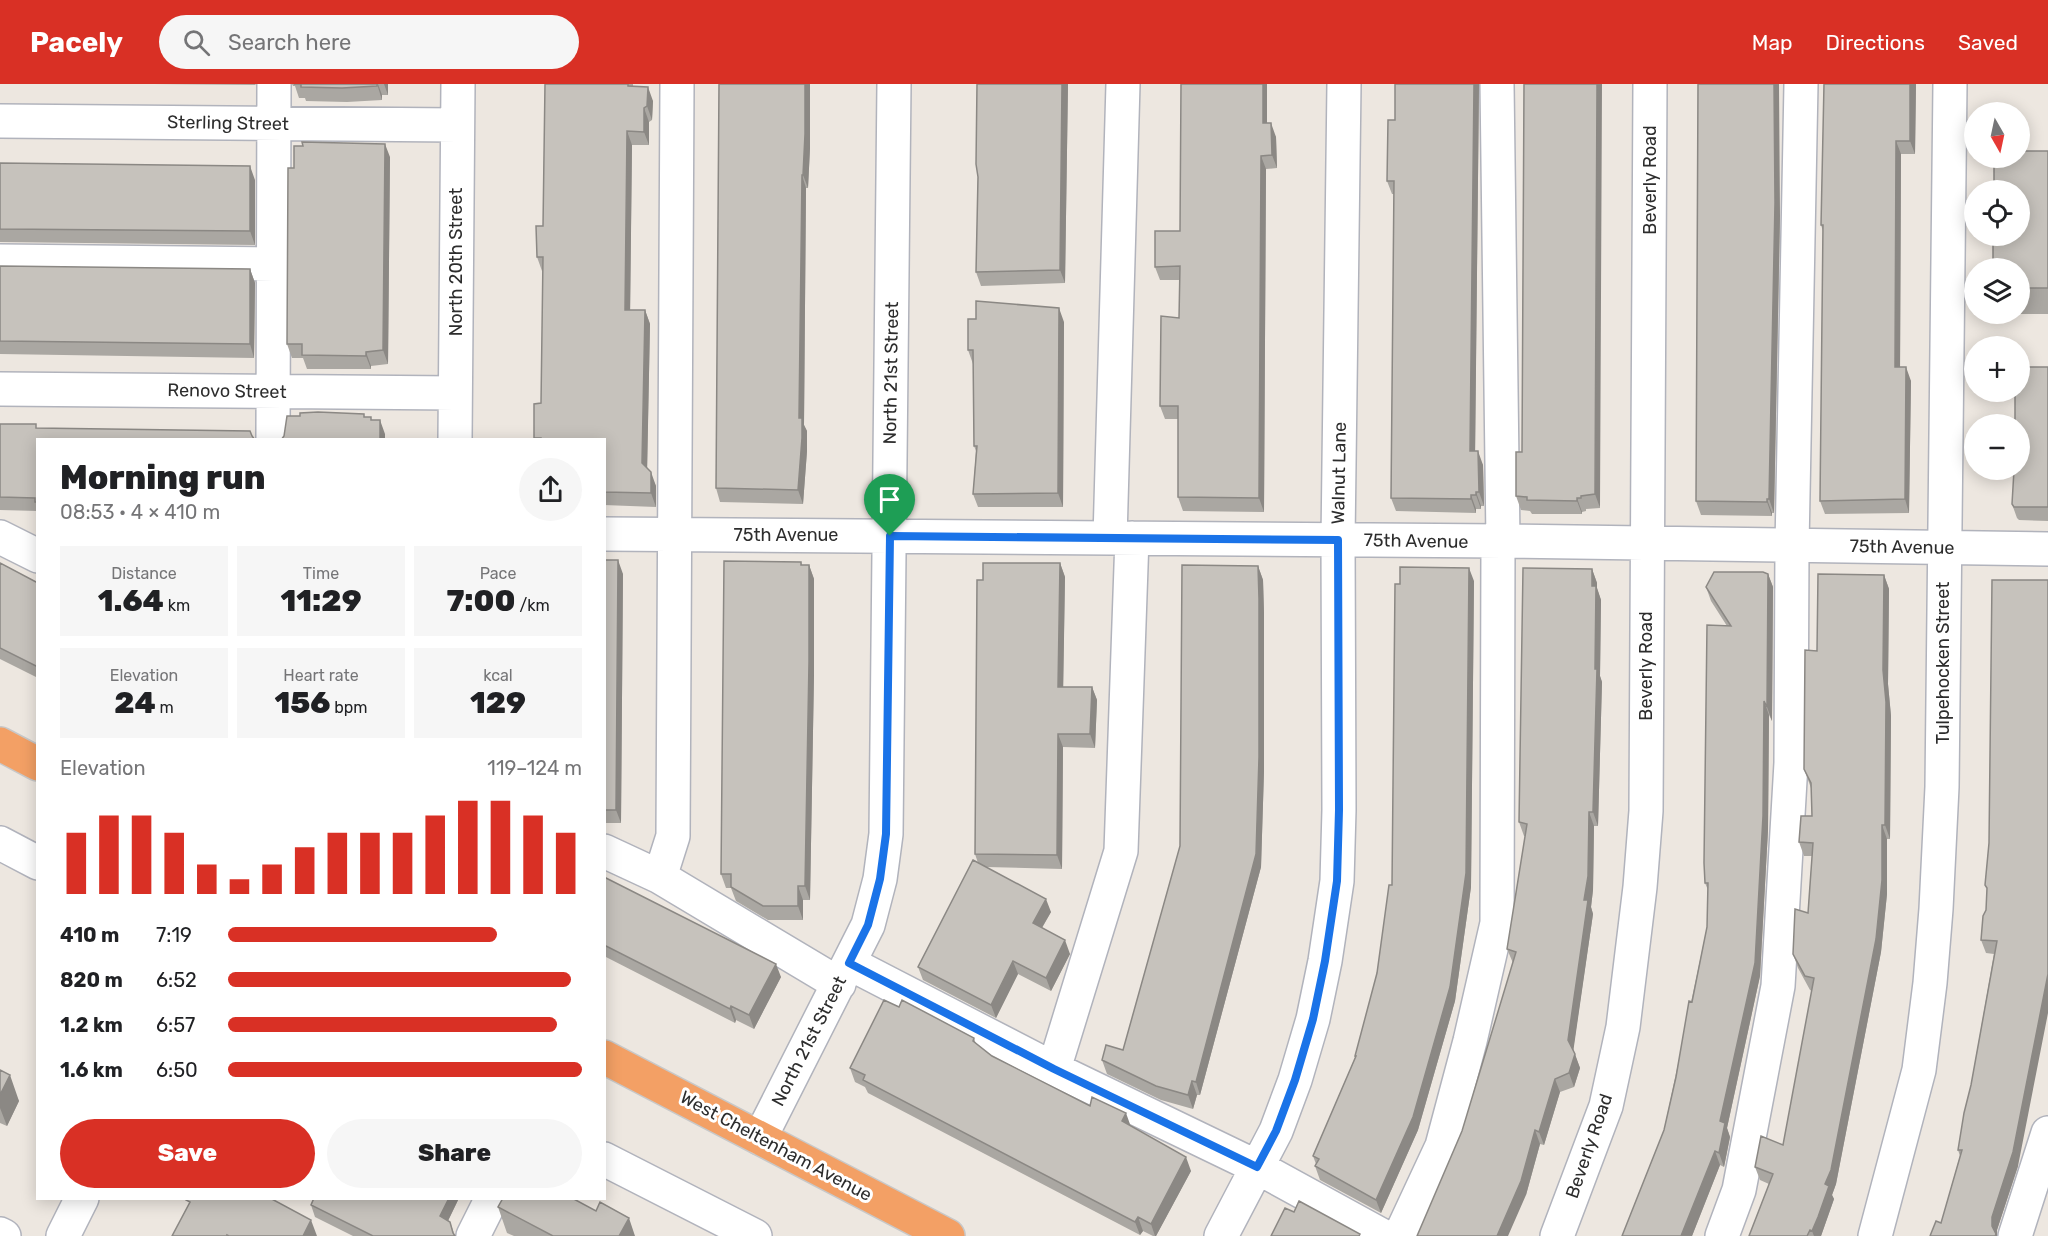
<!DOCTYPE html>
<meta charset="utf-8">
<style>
:root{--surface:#fff;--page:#f6f6f6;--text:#202124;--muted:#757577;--accent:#d93025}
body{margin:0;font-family:Rubik,sans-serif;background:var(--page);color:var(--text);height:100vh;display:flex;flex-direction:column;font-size:22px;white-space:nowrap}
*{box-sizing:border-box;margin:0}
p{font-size:20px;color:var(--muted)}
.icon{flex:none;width:33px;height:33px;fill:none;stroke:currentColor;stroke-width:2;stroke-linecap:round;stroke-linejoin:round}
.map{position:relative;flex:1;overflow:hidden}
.panel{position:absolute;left:36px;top:354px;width:570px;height:762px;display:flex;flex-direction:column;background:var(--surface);border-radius:0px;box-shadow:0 3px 15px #0003}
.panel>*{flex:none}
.needle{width:39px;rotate:171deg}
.fabs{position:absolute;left:1964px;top:18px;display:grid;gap:12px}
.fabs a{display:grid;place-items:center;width:66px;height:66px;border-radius:50%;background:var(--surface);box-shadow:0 3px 15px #0003;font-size:30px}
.pin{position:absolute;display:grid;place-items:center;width:51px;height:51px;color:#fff;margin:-62px -26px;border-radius:50% 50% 50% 0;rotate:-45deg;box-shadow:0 0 6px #0007}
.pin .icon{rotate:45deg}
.round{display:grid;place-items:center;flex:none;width:63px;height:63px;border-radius:32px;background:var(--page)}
.summary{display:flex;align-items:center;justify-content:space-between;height:102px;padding:0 24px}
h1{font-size:33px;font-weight:800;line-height:45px}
.stats{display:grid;grid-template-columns:repeat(3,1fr);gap:9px;height:102px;padding:6px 24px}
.stats div{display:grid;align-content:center;border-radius:0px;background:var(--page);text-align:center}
.stats b{font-size:30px;font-weight:800}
.stats small{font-size:16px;font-weight:400}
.stats p{font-size:16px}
.chart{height:168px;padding:12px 24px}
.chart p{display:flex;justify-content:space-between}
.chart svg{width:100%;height:108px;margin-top:6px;stroke:var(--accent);stroke-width:6}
.button{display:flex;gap:12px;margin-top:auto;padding:12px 24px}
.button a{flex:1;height:69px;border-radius:36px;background:var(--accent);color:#fff;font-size:24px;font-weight:800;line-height:69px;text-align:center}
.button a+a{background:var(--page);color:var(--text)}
ul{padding:0 24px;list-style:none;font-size:20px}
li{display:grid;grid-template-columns:96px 72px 1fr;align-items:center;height:45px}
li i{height:15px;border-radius:8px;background:var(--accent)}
header{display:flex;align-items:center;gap:36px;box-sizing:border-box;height:84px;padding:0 30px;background:var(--accent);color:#fff}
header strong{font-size:28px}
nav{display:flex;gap:33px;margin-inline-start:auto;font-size:21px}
.search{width:420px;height:54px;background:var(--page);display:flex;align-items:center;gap:15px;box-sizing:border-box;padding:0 21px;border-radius:33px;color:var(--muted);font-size:22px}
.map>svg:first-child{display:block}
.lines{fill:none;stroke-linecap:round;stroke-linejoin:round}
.minor-casing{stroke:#b1b3bc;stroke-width:36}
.highway-casing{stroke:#c8c8c8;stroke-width:36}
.minor{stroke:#fff;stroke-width:33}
.highway{stroke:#f3a065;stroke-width:33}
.wall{fill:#aaa7a2}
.shaded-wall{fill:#8b8884}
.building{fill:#c6c2bc;stroke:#8b8884;stroke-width:1.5}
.route-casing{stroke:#fff;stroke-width:12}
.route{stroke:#1a73e8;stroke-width:8}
.labels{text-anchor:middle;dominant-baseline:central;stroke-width:6;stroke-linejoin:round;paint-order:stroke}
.street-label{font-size:18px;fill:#2d2d2d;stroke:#fff}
</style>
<header>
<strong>Pacely</strong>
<div class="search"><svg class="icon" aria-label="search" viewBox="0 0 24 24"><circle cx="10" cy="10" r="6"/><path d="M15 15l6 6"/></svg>Search here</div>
<nav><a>Map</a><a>Directions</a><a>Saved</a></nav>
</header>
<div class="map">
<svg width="2048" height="1152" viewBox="0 0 2048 1152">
<rect width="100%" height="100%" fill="#ede7e0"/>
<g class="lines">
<defs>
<path id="minor" d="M1497,0L1503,457
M0,37L457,41
M0,177L274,180
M0,305L455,309
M273,356L274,0
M455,356L458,0
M604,450L1503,457L2048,465
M0,453L38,472
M1110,454L1123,0
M0,759L38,779
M604,767L660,793L839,900
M660,793L673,752L677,0
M849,879L1054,985L1257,1083L1383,1152
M1054,985L1121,767L1132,454
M760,1054L868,841L880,795L886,750L894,0
M604,1075L755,1152
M0,1150L4,1152
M63,1152L82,1114
M473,1152L492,1114
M1221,1152L1276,1047L1295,996L1313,935L1325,877L1337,797L1339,726L1338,456L1344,0
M1400,1152L1442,1062L1470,957L1497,839L1498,458
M1557,1152L1606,1022L1623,943L1640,803L1646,727L1650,0
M1722,1152L1739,1106L1778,902L1791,679L1792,462L1801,0
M1875,1152L1919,986L1930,899L1936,825L1942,703L1950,0
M2015,1152L2048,1049"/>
<path id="highway" d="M0,660L38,680
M604,973L948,1152"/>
</defs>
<use href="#minor" class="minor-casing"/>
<use href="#highway" class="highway-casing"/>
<use href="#minor" class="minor"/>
<use href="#highway" class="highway"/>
</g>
<path class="wall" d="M154,0H256L255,1Z
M292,0H388V11H382V16L347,18L306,17L305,14H299L295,2H293Z
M545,0H633V3L653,17L652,36L649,38V61H632L630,226H645L650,240L647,384L656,402V423L604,421V356H534V354L541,319L543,187H542L537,173L543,142Z
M719,0L810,64L808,104H806L804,341L807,347V367L803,420L720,418L716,404Z
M1068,0L1065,199L981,202L976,188L978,93Z
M1267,0V39L1276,53L1277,84L1266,85L1264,428L1183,427L1178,413V335H1165L1160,322L1179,234V196H1160L1155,183L1180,147Z
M1395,0H1479L1475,367L1483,381L1484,422H1481V425H1476V429L1396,427L1391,414L1394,110H1392L1387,97L1395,36Z
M1524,0L1600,424L1586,425V427L1582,428V430H1532L1530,427L1521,426L1516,412L1522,368Z
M1824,0H1916L1915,70H1901L1900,283L1911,297L1909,429L1825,430L1820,417L1823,147L1821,141Z
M2048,67V230H2014H2019V184Z
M390,73L388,280L371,282V285H307L303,274H292L287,260Z
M0,79L255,96V161L0,158Z
M1780,132L1774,429H1772V432L1701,431L1696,417Z
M0,182L250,185L255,199L254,274L0,270Z
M1064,238L1063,423H978L973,410L976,367L974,362L973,280L968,266Z
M2048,283V437L2019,436L2017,434L2012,420Z
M0,340L38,356V427L0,426Z
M604,476L623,490L621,739H604Z
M801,478L802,481H809L814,495V591L810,816H803V836H768L736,817L731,804H726L721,790Z
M0,479L38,499V594L0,575Z
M1060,479L1065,493L1063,603H1092L1097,616L1095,664L1063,663L1062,785L986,783L1051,828L1042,844L1070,870L1051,907L1018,890L996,934L923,896L918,883L978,779L975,770L983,496Z
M1258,482L1263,496L1264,529V687L1261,783L1200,1011H1197L1193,1025L1161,1016L1107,990L1102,976L1123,966Z
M1592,485L1597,499V504L1601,516L1600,592L1602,598L1598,742H1594L1593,806L1591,823L1593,830L1573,966L1580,984L1574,1003L1560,1008L1544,1061L1540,1060L1526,1111L1462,1047L1513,879L1507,865L1525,752H1524L1519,738Z
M1768,490L1773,503L1772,637L1769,631L1768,746L1760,892L1727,1044L1730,1053L1724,1083L1720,1081L1692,1152H1622L1664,1046L1707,843L1708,806L1705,799L1727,542L1711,517L1706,503Z
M1884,491L1889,505L1888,600L1891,632L1890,755H1887V810L1881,868L1836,1100L1832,1111L1834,1115L1821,1152H1749L1769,1100L1760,1096L1755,1083L1783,1061L1812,907L1810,906L1798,884L1793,870L1808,829L1812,772H1804L1799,758L1812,732L1811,704L1804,685L1817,567Z
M1474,497L1471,803L1455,917L1418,1046L1381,1129L1320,1096L1315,1082L1316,1080L1313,1072L1355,974V972L1377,889Z
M1989,759L2018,1082L1997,1146L1941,1139L1960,1072L1958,1066L1971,1001L1994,870L1986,869L1981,856L1986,826L1987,805L1985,801Z
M604,793L781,893L754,945L736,936L735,939L604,872Z
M899,923L974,954L976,960L992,972L1131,1042L1191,1087L1156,1152H1153L1143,1147L1140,1151L868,1009L865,1003L855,998L850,984Z
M0,986L19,1017L7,1042L0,1039Z
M314,1114H459L448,1137L450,1138L455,1152H353L315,1133L311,1121Z
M498,1123L635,1152H514L507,1149Z"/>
<path class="shaded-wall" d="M377,0H378L382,11V16Z
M384,0H388V11Z
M805,0H810V64L808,104L803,91Z
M1062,0H1068L1065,199L1060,186Z
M1263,0H1267V53L1263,39Z
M1474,0H1479L1475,380L1470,367Z
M1597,0H1602L1600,424L1595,410Z
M1774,0H1779L1780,132L1774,429L1769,415Z
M1910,0H1916L1915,70L1910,57Z
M648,3L653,17L652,36L647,22Z
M644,24L649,38V61L644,48Z
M1271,39L1276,53L1277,84L1272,71Z
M627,47L632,61L630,239L625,226Z
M1896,57L1901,70L1900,296L1895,283Z
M385,60L390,73L388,280L383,266Z
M1261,72L1266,85L1264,428L1259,414Z
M250,82L255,96V161L250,147Z
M802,91L806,104L804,341L807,347V367L803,420L798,406Z
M250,185L255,199L254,274L250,260Z
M1059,224L1064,238L1063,423L1058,409Z
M645,226L650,240L647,392L642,379Z
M366,268L371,282V285L366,272Z
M1906,283L1911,297L1909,429L1905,415Z
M380,336L385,350V356H380Z
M1478,367L1483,381L1484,422L1479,408Z
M651,388L656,402V423L651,409Z
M1476,408L1481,422V425L1476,411Z
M1471,411L1476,425V429L1471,415Z
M1577,414L1582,428V430L1577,417Z
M1767,415L1772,429V432L1767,418Z
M618,476L623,490L621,739L616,726Z
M1060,479L1065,493L1063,616L1058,603Z
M809,481L814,495V591L810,816L805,802Z
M1258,482L1263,496L1264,529V687L1261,783L1200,1011L1196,998Z
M1469,484L1474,497L1471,803L1455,917L1418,1046L1381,1129L1376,1116Z
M1592,485L1597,499V504L1601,516L1600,592L1602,598L1598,742L1593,728L1595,585Z
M1768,490L1773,503L1772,637L1767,623Z
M1884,491L1889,505L1888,600L1891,632L1890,755L1885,741L1883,586Z
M1092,603L1097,616L1095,664L1090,650Z
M1764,617L1769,631L1768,746L1760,892L1727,1044L1730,1053L1724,1083L1719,1069L1720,1037Z
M1058,650L1063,663L1062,785L1057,771Z
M1589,728L1594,742L1593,806L1591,823L1593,830L1573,969L1568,956L1584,816Z
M1882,741L1887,755V810L1881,868L1836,1100L1832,1111L1834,1115L1821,1152H1814L1812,1147Z
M798,802L803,816V836L798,822Z
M1046,815L1051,828L1037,852L1033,839Z
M1065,856L1070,870L1051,907L1046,894Z
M1013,877L1018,890L996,934L991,921Z
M776,880L781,893L754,945L749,931Z
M2048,890V929L2018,1082L1997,1146V1152H1995L1992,1142V1133Z
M731,922L736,936L735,939L730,925Z
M1575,970L1580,984L1574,1003L1569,989Z
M10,991L19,1017L7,1042L0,1024V1011Z
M1555,995L1560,1008L1544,1061L1539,1048Z
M1192,997L1197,1011L1193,1025L1188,1011Z
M1126,1029L1131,1043L1122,1037Z
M1535,1046L1540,1060L1526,1111L1508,1152H1497Z
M1715,1067L1720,1081L1692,1152H1681Z
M1186,1073L1191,1087L1156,1152H1155L1151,1140Z
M449,1114H459L444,1145L440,1132Z
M1138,1133L1143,1147L1140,1151L1135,1138Z
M629,1134L635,1152H619Z
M311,1136L317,1152H303Z"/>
<path class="building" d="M294,0H377V2L342,4L301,3V0Z
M545,0H628V2L648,3L647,22L644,24V48L627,47L625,226H645L642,379L651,388V409L604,408V356H541V354H534V320L541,319L543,173H537L536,142H543Z
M719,0H805V50L803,91H802L799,334H802V354L798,406L716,404Z
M977,0H1062L1060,186L976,188L978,93L976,80Z
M1181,0H1263V39H1271L1272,71L1261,72L1259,414L1178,413V322H1160L1161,232L1179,234L1180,182L1155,183V147H1180Z
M1395,0H1474L1470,367H1478L1479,408H1476V411H1471V415L1391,414L1394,97H1387L1388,36H1395Z
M1524,0H1597L1595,410L1581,412V414H1577V417L1527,416V413L1516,412V368H1522Z
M1698,0H1774L1775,119L1769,415H1767V418L1696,417Z
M1824,0H1910V57H1896L1895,283H1906L1905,415L1820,417L1823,141H1821Z
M302,58L385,60L383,266L366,268V272L302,271V260H287L288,84H294V62H303Z
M2019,67H2048V204H2019V184H1993V152H2019V106H1994V74H2019Z
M0,79L250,82V147L0,145Z
M0,182L250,185V260L0,257Z
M976,217L1059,224L1058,409L973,410L977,362H974L973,266H968V235H976Z
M2019,283H2048V423H2014L2012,420L2014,386H2019V340H2015V308H2019Z
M318,328L364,330V333H371V336H380V356H281L284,352L287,332H300V329Z
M0,340H36V344L250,347L252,352L255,356H38V418H35V414L0,413Z
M604,476H618L616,726H604Z
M724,477L801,478V481H809V578L805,802H798V822H763L731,803V790H721Z
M0,479L38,499V583L0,564Z
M983,479H1060L1058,603H1092L1090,650H1058L1057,771L975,770L977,496H983Z
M1182,481L1258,482L1259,515V673L1256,770L1196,998L1192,997L1188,1011L1156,1002L1102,976L1106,961L1123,966L1180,762Z
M1400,483L1469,484L1466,789L1450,903L1413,1033L1376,1116L1315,1082L1319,1075L1313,1072L1356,972H1355L1377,889L1389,801H1392L1395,500H1400Z
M1523,484L1592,485V502H1596L1595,585H1597L1593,728H1589L1588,792L1584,816H1588L1568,956L1575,970L1569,989L1555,995L1539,1048L1535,1046L1521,1097L1497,1152H1417L1462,1047L1516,868L1507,865L1527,740L1519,738Z
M1714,488H1763L1768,490L1767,623L1764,617L1763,732L1755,879L1720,1037L1725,1039L1719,1069L1715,1067L1681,1152H1622L1664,1046L1676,993L1689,917L1692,918L1707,843L1708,799H1705L1704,779L1707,541L1731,542L1706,503Z
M1818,490L1884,491L1883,586L1886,618L1885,741H1882V796L1876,855L1831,1086L1825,1100L1829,1102L1818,1133L1812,1147L1810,1146L1807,1152H1749L1773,1090L1755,1083L1761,1052L1783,1061L1814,894L1805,892L1793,870L1795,825L1808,829L1813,759L1799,758L1801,732H1812L1811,699L1804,685L1805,566L1817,567Z
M1992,496H2048V890L2013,1068L1992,1133V1142L1996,1150L1995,1152H1930L1936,1137L1941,1139L1962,1066H1958L1964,1029L1971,1001L1997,857L1981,856L1983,832L1986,826L1987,804L1985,801L1989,759Z
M973,776L1046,815L1033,839L1065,856L1046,894L1013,877L991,921L918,883Z
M604,793L776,880L749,931L731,922L730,925L604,861Z
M884,916L899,923L902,916L974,954L973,957L992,972L1090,1022L1092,1013L1126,1029L1122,1037L1186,1073L1151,1140L1138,1133L1135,1138L863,996L865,991L850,984Z
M0,986L10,991L0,1011Z
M187,1114H270L311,1136L303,1152H229L227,1151V1152H172L190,1118L186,1116Z
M314,1114H449L440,1132L450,1138L453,1149L455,1152H373L311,1121Z
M503,1114H572L596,1127L600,1118L629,1134L619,1152H553L498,1123Z
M1299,1117L1360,1150L1359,1152H1271L1285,1124L1294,1128Z"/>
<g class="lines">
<defs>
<path id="route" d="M890,452L1338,456L1339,726L1337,797L1325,877L1313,935L1295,996L1276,1047L1257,1083L1054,985L849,879L868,841L880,795L886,750Z"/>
</defs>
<use href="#route" class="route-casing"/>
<use href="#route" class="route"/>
</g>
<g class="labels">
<g class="street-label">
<text transform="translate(228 39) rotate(1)">Sterling Street</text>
<text transform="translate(1650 96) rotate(-90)">Beverly Road</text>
<text transform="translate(456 178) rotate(-90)">North 20th Street</text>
<text transform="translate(891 289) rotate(-89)">North 21st Street</text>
<text transform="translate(227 307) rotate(1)">Renovo Street</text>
<text transform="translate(1339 389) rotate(-89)">Walnut Lane</text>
<text x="786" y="451">75th Avenue</text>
<text transform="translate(1416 457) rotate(1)">75th Avenue</text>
<text transform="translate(1902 463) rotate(1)">75th Avenue</text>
<text transform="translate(1943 579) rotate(-90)">Tulpehocken Street</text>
<text transform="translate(1646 582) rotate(-90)">Beverly Road</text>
<text transform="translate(809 957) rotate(-63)">North 21st Street</text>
<text transform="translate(776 1062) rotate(28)">West Cheltenham Avenue</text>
<text transform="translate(1589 1062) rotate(-71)">Beverly Road</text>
</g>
</g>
</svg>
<div class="fabs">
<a><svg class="needle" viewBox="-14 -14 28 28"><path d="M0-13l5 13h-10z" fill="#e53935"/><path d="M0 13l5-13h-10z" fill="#757577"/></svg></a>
<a><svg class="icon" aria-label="locate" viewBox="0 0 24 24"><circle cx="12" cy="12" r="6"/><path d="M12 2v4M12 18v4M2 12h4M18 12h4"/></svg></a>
<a><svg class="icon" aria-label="layers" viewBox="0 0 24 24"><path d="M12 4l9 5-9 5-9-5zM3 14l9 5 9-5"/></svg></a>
<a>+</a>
<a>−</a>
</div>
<div class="pin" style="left:890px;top:452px;background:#1e9e55"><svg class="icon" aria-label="arrive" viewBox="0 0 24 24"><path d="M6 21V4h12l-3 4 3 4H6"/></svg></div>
<section class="panel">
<div class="summary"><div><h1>Morning run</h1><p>08:53 · 4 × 410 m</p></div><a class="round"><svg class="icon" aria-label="share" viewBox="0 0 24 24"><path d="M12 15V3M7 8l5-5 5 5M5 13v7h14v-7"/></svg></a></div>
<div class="stats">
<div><p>Distance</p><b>1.64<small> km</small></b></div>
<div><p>Time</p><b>11:29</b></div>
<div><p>Pace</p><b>7:00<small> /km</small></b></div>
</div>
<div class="stats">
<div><p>Elevation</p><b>24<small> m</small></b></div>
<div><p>Heart rate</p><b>156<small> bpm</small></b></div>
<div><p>kcal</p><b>129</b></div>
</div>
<div class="chart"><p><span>Elevation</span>119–124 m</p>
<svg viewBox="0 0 160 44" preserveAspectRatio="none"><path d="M5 44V19M15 44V12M25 44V12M35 44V19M45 44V32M55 44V38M65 44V32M75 44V25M85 44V19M95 44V19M105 44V19M115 44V12M125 44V6M135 44V6M145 44V12M155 44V19"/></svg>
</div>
<ul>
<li><b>410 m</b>7:19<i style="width:76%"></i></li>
<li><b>820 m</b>6:52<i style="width:97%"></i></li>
<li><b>1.2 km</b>6:57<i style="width:93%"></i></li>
<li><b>1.6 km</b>6:50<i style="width:100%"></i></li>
</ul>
<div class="button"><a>Save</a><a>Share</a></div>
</section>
</div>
